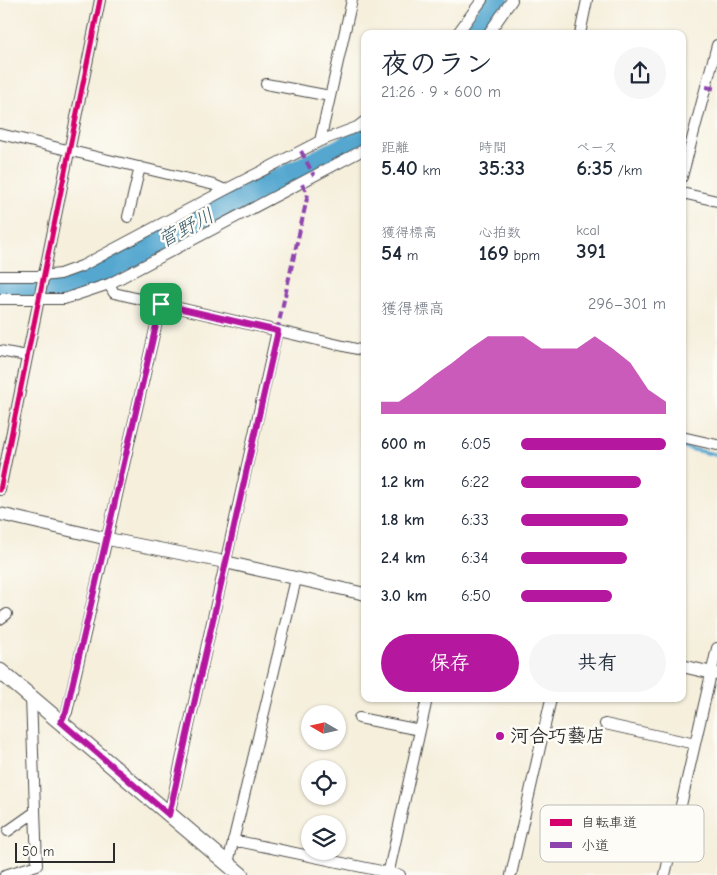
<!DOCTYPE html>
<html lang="ja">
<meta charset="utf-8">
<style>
:root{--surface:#fff;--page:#f6f6f7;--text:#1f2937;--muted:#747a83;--accent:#b5179e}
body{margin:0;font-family:"Comic Neue","Klee One",sans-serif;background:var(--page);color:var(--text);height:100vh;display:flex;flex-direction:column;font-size:19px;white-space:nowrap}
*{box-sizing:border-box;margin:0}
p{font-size:16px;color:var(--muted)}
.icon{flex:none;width:28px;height:28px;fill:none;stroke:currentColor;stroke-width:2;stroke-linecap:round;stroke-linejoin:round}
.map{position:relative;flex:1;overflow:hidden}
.drawer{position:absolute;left:361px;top:30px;width:325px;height:672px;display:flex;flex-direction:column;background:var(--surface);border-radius:10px;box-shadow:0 1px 4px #0004}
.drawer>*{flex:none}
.needle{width:32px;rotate:279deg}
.controls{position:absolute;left:301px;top:705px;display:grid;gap:10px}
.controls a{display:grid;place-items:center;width:45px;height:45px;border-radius:50%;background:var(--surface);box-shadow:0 1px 4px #0004;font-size:25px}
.scale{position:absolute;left:15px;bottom:12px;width:100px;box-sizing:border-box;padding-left:5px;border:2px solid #2b2b2b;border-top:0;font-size:14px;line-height:18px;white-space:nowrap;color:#2b2b2b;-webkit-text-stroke:4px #fdfcf7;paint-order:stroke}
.pin{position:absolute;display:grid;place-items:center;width:42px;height:42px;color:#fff;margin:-21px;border-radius:10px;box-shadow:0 2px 8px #0006}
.round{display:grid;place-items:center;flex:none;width:52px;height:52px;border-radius:26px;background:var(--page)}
.overview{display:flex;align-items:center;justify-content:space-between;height:85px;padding:0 20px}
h1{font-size:28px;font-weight:800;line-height:38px}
.figures{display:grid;grid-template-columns:repeat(3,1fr);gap:8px;height:85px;padding:5px 20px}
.figures div{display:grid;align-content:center}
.figures b{font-size:21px;font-weight:800}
.figures small{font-size:14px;font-weight:400}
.figures p{font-size:14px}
.chart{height:140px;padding:10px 20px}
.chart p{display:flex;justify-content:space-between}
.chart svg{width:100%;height:90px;margin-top:5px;fill:var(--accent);opacity:.7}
.action{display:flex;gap:10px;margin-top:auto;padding:10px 20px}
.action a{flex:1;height:58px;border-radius:30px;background:var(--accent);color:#fff;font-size:20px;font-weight:800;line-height:58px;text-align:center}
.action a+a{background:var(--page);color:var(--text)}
ul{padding:0 20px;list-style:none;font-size:16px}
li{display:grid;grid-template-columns:80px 60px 1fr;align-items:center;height:38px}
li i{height:12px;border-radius:6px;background:var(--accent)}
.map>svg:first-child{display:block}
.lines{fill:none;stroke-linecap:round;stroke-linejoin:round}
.stream{stroke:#55a7d0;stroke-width:4}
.river{stroke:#55a7d0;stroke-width:24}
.minor-casing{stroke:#494846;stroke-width:12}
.tertiary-casing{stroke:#494846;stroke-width:14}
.secondary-casing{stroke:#494846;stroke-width:17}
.minor{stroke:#fff;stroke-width:10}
.tertiary{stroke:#fff;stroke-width:12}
.secondary{stroke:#fff;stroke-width:15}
.quiet{stroke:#8e44ad;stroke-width:4;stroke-dasharray:8 4;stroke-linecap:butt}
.cycleway-casing{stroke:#fdfcf7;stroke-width:8}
.cycleway{stroke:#d6006c;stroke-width:5}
.route-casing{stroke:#fff;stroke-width:10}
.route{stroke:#b5179e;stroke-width:6}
.poi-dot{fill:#b5179e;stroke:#fdfcf7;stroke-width:2}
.labels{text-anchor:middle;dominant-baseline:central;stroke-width:5;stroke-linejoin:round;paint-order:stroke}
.poi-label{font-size:19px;font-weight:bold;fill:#2b2b2b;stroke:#fdfcf7;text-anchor:start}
.water-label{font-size:20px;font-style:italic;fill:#3c5d6d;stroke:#fdfcf7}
.key{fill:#fdfcf7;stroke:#bebdba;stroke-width:1}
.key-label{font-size:14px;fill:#2b2b2b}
</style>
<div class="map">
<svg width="717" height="875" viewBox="0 0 717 875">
<rect width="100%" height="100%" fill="#fdfcf7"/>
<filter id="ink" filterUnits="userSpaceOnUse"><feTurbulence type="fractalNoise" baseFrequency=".02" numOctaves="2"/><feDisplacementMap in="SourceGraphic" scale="10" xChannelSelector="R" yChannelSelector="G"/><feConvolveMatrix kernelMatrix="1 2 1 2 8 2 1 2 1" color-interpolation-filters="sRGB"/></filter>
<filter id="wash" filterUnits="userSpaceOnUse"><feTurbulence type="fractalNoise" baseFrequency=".0096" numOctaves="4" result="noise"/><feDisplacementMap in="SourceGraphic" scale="20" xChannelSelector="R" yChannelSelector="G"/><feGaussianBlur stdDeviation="1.12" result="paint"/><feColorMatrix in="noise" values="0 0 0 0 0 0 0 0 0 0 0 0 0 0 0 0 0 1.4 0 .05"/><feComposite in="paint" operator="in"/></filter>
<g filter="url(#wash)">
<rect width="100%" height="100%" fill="#f5efdc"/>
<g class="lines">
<path class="stream" d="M682,447L717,455"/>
<path class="river" d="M475,34L497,0
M0,289H58L105,271L215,212L365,138"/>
</g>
</g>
<g filter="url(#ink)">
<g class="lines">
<defs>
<path id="minor" d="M457,34L482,0
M488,34L512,0
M580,34L587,0
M266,84L330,96
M0,134L214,185L225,190
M320,141L352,0
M682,177L717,45
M682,193L717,201
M128,217L140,167
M0,276H43L60,274L82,266L225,190L320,141L357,127L365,121
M109,284L365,149
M0,299H64L109,284L114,293L365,351
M0,351L27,356
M682,437L717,445
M0,490L100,0
M0,619L7,614
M359,718L420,730
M61,722L67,712L161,304
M605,724L695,744
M169,815L277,331
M557,827L670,850
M8,831L35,812
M233,840L400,875
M228,863L296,579
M5,875L37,865L31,697
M388,875L427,699
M511,875L551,699
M665,875L717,648"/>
<path id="tertiary" d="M0,514L108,539L225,562L365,594
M682,666L717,674"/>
<path id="secondary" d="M0,671L241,875"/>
</defs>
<use href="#minor" class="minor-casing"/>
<use href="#tertiary" class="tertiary-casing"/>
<use href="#secondary" class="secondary-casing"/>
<use href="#minor" class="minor"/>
<use href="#tertiary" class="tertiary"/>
<use href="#secondary" class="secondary"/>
<path class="quiet" d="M706,87L717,89
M301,151L314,176
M277,331L308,194L301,183"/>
<defs>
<path id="cycleway" d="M0,490L100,0
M61,722L67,712L161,304
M169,815L277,331"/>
</defs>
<use href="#cycleway" class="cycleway-casing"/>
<use href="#cycleway" class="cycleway"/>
</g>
</g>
<g class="lines" filter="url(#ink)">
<defs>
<path id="route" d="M161,304L278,331L169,815L61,722L66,712Z"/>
</defs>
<use href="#route" class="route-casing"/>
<use href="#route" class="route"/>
</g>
<circle class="poi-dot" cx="500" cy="736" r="5"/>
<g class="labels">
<g class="poi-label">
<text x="510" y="736">河合巧藝店</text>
</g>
<g class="water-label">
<text transform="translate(186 228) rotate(-28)">菅野川</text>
</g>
</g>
<rect x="540" y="805" width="164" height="57" rx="8" class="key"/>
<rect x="550" y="819" width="22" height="7" fill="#d6006c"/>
<rect x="550" y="842" width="22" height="6" fill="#8e44ad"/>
<g class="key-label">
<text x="581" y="827">自転車道</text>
<text x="581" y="850">小道</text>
</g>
</svg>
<div class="controls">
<a><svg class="needle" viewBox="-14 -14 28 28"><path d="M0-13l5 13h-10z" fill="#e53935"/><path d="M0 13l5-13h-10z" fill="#747a83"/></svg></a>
<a><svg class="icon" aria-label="locate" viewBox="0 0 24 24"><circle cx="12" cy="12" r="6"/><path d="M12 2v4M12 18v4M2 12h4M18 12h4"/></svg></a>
<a><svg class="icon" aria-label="layers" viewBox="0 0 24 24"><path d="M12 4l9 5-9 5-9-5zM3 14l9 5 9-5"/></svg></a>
</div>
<div class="scale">50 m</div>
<div class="pin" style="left:161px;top:304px;background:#1e9e55"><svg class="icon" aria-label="arrive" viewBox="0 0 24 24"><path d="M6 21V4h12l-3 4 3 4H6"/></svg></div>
<section class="drawer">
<div class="overview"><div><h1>夜のラン</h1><p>21:26 · 9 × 600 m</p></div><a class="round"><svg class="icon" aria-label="share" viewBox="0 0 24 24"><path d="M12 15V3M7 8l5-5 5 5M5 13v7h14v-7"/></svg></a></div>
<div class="figures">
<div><p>距離</p><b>5.40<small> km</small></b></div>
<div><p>時間</p><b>35:33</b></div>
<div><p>ペース</p><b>6:35<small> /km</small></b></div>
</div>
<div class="figures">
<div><p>獲得標高</p><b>54<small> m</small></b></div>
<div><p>心拍数</p><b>169<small> bpm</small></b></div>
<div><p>kcal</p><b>391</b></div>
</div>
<div class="chart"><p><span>獲得標高</span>296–301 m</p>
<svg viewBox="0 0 160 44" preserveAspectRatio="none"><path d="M0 44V38L10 38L20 32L30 25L40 19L50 12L60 6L70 6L80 6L90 12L100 12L110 12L120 6L130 12L140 19L150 32L160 38V44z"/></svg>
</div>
<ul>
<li><b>600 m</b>6:05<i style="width:100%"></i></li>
<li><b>1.2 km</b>6:22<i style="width:83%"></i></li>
<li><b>1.8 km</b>6:33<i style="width:74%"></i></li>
<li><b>2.4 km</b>6:34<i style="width:73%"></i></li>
<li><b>3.0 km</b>6:50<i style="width:63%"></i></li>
</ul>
<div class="action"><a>保存</a><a>共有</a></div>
</section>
</div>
